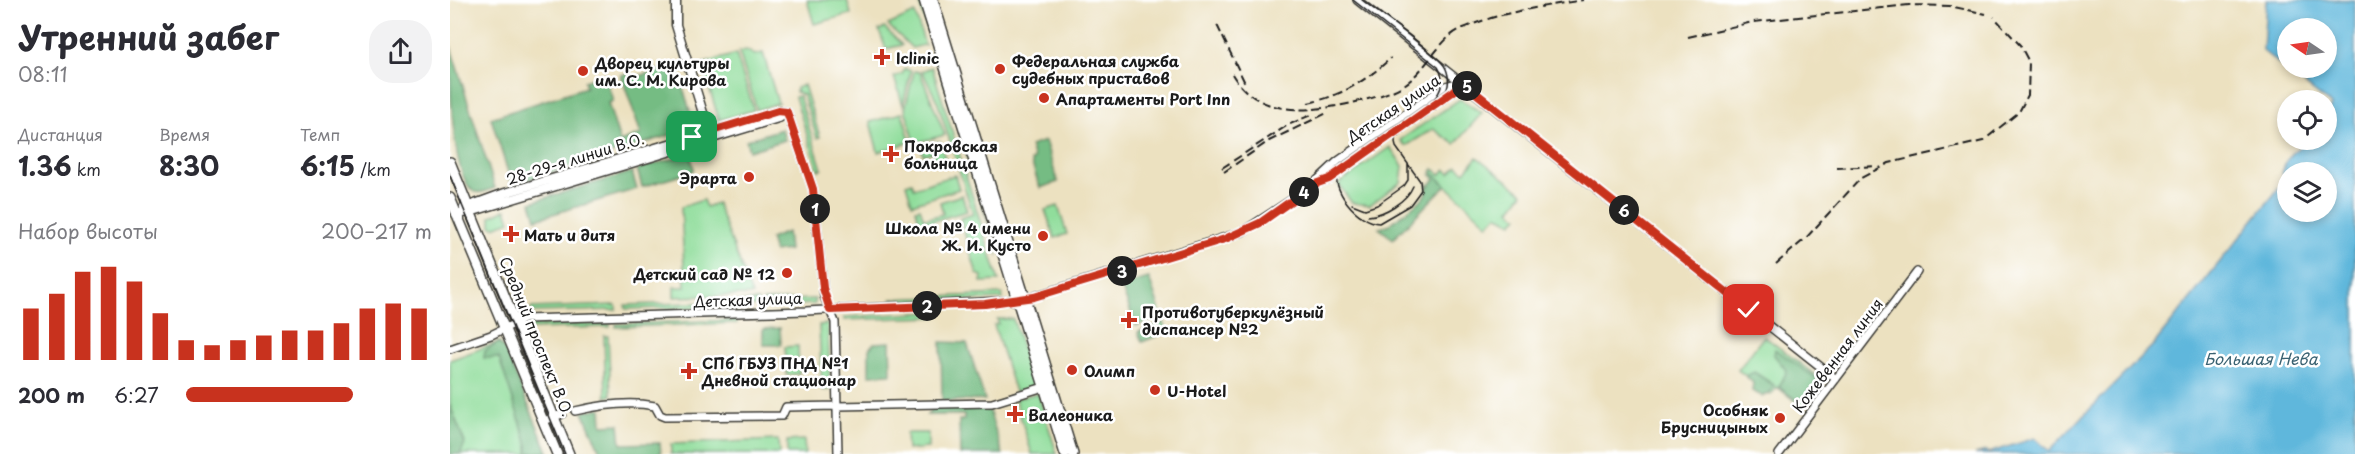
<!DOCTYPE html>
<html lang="ru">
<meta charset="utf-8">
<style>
:root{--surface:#fff;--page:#f2f2f3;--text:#2b2b33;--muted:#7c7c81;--accent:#c8321e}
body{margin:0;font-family:"Playpen Sans",sans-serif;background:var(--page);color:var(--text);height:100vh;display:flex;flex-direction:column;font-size:22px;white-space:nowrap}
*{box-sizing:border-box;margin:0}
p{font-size:20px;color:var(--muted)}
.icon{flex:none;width:33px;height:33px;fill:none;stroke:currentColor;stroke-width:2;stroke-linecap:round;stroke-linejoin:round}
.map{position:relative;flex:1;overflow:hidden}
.details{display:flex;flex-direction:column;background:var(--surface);width:450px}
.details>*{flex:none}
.needle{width:39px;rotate:283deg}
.fabs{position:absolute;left:1827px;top:18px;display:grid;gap:12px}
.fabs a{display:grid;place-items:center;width:60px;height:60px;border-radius:50%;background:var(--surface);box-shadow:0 3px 9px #0003;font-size:30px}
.pin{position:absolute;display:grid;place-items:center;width:51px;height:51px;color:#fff;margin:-26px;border-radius:12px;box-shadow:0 3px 9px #0006}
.km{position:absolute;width:30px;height:30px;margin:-15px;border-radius:50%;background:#222;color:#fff;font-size:16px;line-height:30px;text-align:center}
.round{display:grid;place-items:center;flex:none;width:63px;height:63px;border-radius:24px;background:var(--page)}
.head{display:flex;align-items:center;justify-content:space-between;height:102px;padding:0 18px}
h1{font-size:33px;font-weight:700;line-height:45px}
.stats{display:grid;grid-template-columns:repeat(3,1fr);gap:9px;height:102px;padding:6px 18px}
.stats div{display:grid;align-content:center}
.stats b{font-size:26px;font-weight:700}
.stats small{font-size:16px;font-weight:400}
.stats p{font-size:16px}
.chart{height:168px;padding:12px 18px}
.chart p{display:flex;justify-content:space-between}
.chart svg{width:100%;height:108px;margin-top:6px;stroke:var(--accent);stroke-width:6}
ul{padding:0 18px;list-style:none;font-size:20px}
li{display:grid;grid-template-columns:96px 72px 1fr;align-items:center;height:45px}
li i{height:15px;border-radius:8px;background:var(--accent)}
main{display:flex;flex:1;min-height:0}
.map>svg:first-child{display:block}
.green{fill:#90dd9b;stroke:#567c5c;stroke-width:1.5}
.forest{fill:#74bc83;stroke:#486c50;stroke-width:1.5}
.water{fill:#5fb7dc;stroke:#3e6a7c;stroke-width:1.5;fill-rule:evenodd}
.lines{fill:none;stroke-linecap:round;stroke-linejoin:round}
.minor-casing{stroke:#3b3a35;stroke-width:10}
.tertiary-casing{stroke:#3b3a35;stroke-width:11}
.secondary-casing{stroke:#3b3a35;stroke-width:12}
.minor{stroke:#fff;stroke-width:7}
.tertiary{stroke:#fff;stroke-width:8}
.secondary{stroke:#fff;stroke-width:9}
.tram{stroke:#1c1c1c;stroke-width:1.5}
.rail{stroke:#1c1c1c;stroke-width:2;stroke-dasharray:9 4.5;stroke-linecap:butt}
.route-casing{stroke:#fff;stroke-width:12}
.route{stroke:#c8321e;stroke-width:8}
.poi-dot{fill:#c8321e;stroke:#fff;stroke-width:2}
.labels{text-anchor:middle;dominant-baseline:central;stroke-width:5;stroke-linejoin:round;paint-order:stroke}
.poi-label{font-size:15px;font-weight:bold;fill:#1c1c1c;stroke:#fff;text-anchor:start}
.street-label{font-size:15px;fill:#1c1c1c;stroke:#fff}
.water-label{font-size:16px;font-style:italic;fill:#3a6272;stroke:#fff}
</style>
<main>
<section class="details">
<div class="head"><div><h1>Утренний забег</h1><p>08:11</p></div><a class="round"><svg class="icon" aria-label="share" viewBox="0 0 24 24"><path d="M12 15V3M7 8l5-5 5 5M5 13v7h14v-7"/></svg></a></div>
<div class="stats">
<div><p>Дистанция</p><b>1.36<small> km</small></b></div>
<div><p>Время</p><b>8:30</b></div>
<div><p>Темп</p><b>6:15<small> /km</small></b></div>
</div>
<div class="chart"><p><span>Набор высоты</span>200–217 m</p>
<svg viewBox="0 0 160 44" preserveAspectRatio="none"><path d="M5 44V23M15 44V17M25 44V8M35 44V6M45 44V12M55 44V25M65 44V36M75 44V38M85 44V36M95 44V34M105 44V32M115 44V32M125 44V29M135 44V23M145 44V21M155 44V23"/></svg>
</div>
<ul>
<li><b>200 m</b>6:27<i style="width:68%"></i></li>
</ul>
</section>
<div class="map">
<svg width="1905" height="454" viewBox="0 0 1905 454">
<rect width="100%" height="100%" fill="#fff"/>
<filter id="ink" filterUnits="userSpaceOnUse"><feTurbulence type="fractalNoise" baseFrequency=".0167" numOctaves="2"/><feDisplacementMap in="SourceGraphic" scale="12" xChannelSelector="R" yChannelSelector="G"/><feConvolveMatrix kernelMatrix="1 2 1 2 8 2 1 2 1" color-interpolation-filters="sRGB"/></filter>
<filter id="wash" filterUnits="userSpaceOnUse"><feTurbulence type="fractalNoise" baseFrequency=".008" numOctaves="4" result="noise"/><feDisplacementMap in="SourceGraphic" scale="24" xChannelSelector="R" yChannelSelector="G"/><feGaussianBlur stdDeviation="1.35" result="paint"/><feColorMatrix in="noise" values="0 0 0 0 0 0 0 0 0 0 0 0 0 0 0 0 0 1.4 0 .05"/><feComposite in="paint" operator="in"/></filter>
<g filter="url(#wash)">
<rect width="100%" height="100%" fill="#ece1c0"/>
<path class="green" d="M357,0H397L401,14L364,24Z
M468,0H471L548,256Z
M465,13L475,45L462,48L438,25Z
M435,28L452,45L436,49L429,30Z
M296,50L305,55L313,53L328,103L307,110L289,52Z
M286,54L304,110L269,120L252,64Z
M482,67L549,281L531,282L532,276L527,274L510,218L523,214L487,101L472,71Z
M455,69L461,71L453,105L444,77L452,74Z
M464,71L470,72L495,135L465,143L455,109Z
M354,85L370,137L367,138L353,95L346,92V88Z
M349,96L372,169L368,170L345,97Z
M1010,99L1032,113L1005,144L983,129L956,146L950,140Z
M452,113L461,142L428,152L420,122Z
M490,141L496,162L487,165L483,152L473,155L471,147Z
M940,147L953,166L951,182L920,205L902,203L888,184Z
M1027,157L1073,193L1060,210L1068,217L1062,223L1047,215L1038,225L982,172L984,169L990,175L995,169L1000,173L1007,166L1015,172Z
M505,175L509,189L462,204L456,184L462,182L464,188Z
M512,195L517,211L470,225L466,209L470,208L474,219L493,214L490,202Z
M253,200L256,207L267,203L302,295L224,297V287H235L231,207Z
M608,206L617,234L605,238L595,210Z
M56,209L60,221L44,227L41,225V216Z
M552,294L553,299L447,303L442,299Z
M365,299V304L314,306L313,301Z
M308,301L309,306L176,309L175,305Z
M166,305V310L81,312V308Z
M486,312V317L394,320V317Z
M547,319H563L585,386L565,392L544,325L549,324Z
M287,320V323L166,327V324Z
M160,324V327L80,329V325Z
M378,324L380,390H372L369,325Z
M154,336H158L161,396L156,397Z
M1314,336L1374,382L1354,408L1327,387L1321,395L1288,370Z
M49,342L56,352L99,454H0V360Z
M348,346L349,374L337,375L335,347Z
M588,393L607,454H582L565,399Z
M478,433V448L457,450L456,433Z
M328,440L329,454H221V444Z
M354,440L355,454H337V441Z"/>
<path class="forest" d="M0,45L45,188C39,190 29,195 23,191C0,174 0,75 0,45Z
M226,65L244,124L243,128L62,185L41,118L136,87L134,81L155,74L163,101L158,103L170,142L191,134L171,75L180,73L182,78Z
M332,129L335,140L299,151L296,140Z
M595,141L608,182L590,188L581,161L584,159L580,146Z
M240,154L244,169L241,172L192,187L187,169Z
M182,172L187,189L86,219L81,202Z
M983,173L996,185L943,239L929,228L937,226L971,200L977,192V184L979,186L985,179L981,175Z
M337,232L339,250L324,252L320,239Z
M699,278L712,317L686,326L671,286Z
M714,322L717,332L692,342L688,332Z
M330,328L331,345H313V329Z
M49,342L56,352L98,452L78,453V445L49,358H34L35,351Z
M440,342L441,374L419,375V349L424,343Z
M491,342L517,343L535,400L492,401Z
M1325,349L1371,382L1359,399L1346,400L1329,387L1337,371L1324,355Z
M1304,372L1324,385L1319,394L1312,396L1302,391L1303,383L1296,376Z
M0,405L15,443L10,454H0Z
M538,407L553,454H510L509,420H514V415H477L483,408Z
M151,408L152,425L169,424L171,444L210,443L211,454H151L133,412Z"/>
<path class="water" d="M1816,0H1905V454H1525L1536,451L1538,453L1585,438L1599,451L1704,344L1833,183C1834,179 1831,174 1833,169C1841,148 1856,140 1876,140L1877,114L1881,105L1813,51ZM1838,28H1876V68H1838ZM1838,172H1876V212H1838Z"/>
</g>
<g filter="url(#ink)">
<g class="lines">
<defs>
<path id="minor" d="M907,0L1386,379
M337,112L363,189L374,296L385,322L388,454
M259,132L328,111L337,112
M261,139L330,118L337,112
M867,183L879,179L1004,91L1012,82
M575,299L792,232L858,189L888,161L995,86L1012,82
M0,349L41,335L74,319L356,311L570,300
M125,411C151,405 179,401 205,406L210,415L215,417L332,416L336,407L542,403L594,387
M94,421L112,414
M1329,454L1467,272"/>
<path id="tertiary" d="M14,208L55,193L259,132
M6,214L20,212L261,139L226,25V0"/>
<path id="secondary" d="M474,0L615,454
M483,0L623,454
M0,162L119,454
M0,198L107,454"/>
</defs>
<use href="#minor" class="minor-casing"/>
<use href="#tertiary" class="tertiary-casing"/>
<use href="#secondary" class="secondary-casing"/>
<use href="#minor" class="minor"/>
<use href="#tertiary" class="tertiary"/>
<use href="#secondary" class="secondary"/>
<path class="tram" d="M903,0L988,67C995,79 992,91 983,100L888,168C879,189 908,222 929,223L960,205L971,190L970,181L946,147C937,116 990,114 997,89C1000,81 998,69 992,63C970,40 937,20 912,0
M0,176L115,454
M902,204L915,209L927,205L954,186L958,180V164
M918,216C934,215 957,201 963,186"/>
<path class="rail" d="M767,25L795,83
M1238,37L1303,22L1459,5L1500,6L1536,14
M782,74C808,118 859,112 902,103C919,99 939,94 954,85C976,70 990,39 1009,30C1048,12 1091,7 1133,0
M858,103C891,96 916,81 941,58
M772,168L838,125L863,114
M1387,168L1427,166
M774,172L819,141L877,113
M1326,264L1356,238L1411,178L1439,163L1533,141L1569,112L1578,95L1579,62L1570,45L1544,17"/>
</g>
</g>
<g class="lines" filter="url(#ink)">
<defs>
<path id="route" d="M242,137L328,111L337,112L363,189L373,288L380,310L535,304L584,297L775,239L810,223L865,184L879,179L1004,91L1012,82L1299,310"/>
</defs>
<use href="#route" class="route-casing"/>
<use href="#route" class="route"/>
</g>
<g class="poi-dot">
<path d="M429 48h6v6h6v6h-6v6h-6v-6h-6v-6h6z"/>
<circle cx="550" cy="69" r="6"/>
<circle cx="133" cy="71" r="6"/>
<circle cx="594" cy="98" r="6"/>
<path d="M438 145h6v6h6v6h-6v6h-6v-6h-6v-6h6z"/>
<circle cx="299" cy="177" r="6"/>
<path d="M58 225h6v6h6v6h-6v6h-6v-6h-6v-6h6z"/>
<circle cx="593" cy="236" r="6"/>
<circle cx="337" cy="273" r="6"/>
<path d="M676 311h6v6h6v6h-6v6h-6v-6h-6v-6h6z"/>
<circle cx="622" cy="370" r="6"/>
<path d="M236 362h6v6h6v6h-6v6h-6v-6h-6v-6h6z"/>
<circle cx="705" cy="390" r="6"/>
<path d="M562 405h6v6h6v6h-6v6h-6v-6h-6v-6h6z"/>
<circle cx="1330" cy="418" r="6"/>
</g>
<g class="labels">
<g class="poi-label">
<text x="446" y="57">Iclinic</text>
<text x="562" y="60">Федеральная служба<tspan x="562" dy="17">судебных приставов</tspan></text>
<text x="145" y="62">Дворец культуры<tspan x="145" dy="17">им. С. М. Кирова</tspan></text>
<text x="606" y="98">Апартаменты Port Inn</text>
<text x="454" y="145">Покровская<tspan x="454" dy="17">больница</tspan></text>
<text x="287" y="177" text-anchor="end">Эрарта</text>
<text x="581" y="227" text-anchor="end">Школа № 4 имени<tspan x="581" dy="17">Ж. И. Кусто</tspan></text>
<text x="74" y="234">Мать и дитя</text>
<text x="325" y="273" text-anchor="end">Детский сад № 12</text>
<text x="692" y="311">Противотуберкулёзный<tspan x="692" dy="17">диспансер №2</tspan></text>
<text x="252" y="362">СПб ГБУЗ ПНД №1<tspan x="252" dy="17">Дневной стационар</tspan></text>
<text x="634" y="370">Олимп</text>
<text x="717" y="390">U-Hotel</text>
<text x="1318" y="409" text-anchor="end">Особняк<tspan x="1318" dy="17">Брусницыных</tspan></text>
<text x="578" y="414">Валеоника</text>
</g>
<g class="street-label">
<text transform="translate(943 108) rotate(-34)">Детская улица</text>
<text transform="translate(125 158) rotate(-17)">28-29-я линии В.О.</text>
<text transform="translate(298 299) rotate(-2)">Детская улица</text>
<text transform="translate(87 336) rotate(68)">Средний проспект В.О.</text>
<text transform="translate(1387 355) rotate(-53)">Кожевенная линия</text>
</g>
<g class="water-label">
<text x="1811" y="358">Большая Нева</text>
</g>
</g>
</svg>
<div class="fabs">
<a><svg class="needle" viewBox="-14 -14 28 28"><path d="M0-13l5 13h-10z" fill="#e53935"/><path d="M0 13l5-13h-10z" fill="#7c7c81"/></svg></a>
<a><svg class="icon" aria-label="locate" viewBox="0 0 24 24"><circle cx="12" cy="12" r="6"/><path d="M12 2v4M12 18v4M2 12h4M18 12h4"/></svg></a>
<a><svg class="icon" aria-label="layers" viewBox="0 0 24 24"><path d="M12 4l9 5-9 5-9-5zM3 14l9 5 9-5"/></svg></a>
</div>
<div class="pin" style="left:242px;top:137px;background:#1e9e55"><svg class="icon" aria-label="arrive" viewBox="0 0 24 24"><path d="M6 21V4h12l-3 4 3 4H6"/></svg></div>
<div class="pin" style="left:1299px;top:310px;background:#d93025"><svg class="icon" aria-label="check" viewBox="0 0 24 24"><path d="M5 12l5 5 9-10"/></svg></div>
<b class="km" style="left:365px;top:209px">1</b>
<b class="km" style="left:477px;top:306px">2</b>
<b class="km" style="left:672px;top:271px">3</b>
<b class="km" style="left:854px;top:192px">4</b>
<b class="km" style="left:1017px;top:86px">5</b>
<b class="km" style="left:1174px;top:210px">6</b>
</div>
</main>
